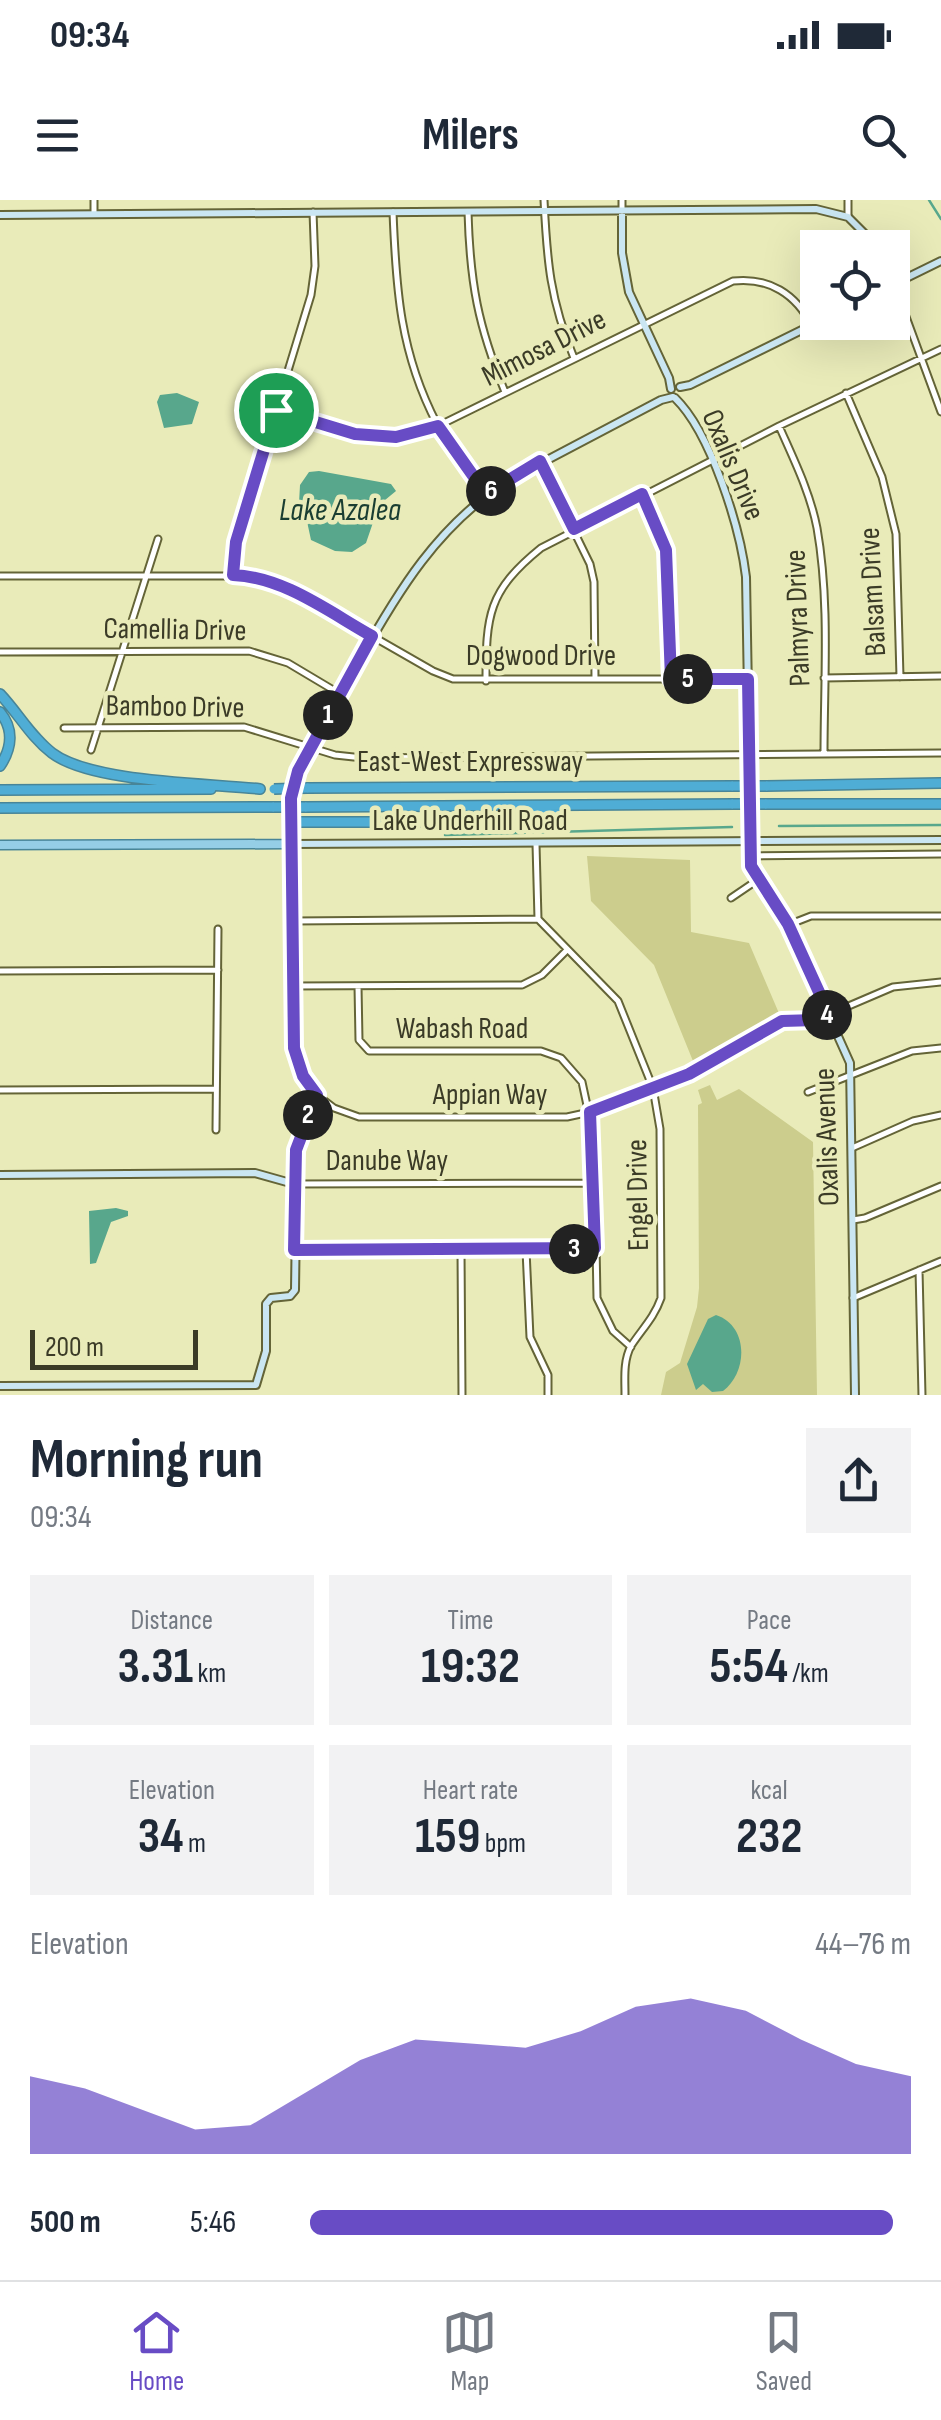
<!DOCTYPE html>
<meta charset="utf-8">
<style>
:root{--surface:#fff;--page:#f2f2f3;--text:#1f2937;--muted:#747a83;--line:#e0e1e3;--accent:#684cc5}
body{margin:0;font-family:"Sofia Sans Condensed",sans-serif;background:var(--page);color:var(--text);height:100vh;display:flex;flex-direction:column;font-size:38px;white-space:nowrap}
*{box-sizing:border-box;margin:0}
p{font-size:32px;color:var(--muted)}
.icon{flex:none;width:55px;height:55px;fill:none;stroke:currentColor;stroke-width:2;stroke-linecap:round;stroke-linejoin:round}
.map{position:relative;height:1195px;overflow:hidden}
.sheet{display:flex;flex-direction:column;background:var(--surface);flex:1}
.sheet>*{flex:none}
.controls{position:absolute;left:800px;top:30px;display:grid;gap:20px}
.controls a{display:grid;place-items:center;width:110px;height:110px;border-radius:0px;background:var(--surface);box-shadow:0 10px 40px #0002;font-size:50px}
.scale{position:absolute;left:30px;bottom:25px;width:168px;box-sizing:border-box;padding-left:10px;border:5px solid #3b3b27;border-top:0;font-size:28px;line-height:35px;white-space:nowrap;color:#3b3b27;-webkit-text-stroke:8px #e9ebb9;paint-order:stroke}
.pin{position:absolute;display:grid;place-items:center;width:85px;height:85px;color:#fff;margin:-42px;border:5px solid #fff;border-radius:50%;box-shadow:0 2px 10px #0007}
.km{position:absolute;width:50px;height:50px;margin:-25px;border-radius:50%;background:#222;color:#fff;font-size:28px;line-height:50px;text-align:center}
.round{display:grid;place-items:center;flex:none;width:105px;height:105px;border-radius:0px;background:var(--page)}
.summary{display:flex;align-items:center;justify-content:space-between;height:170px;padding:0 30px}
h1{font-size:55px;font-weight:700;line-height:75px}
.stats{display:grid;grid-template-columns:repeat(3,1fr);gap:15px;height:170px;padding:10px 30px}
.stats div{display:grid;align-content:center;border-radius:0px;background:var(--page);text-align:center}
.stats b{font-size:50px;font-weight:700}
.stats small{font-size:28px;font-weight:400}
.stats p{font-size:28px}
.chart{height:280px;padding:20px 30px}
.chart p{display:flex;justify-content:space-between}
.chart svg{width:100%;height:180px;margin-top:10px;fill:var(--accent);opacity:.7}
ul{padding:0 30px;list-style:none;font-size:32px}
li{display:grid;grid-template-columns:160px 120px 1fr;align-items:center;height:75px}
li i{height:25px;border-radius:12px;background:var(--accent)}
.status{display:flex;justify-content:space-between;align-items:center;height:70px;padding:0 50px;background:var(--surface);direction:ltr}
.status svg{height:28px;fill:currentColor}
header{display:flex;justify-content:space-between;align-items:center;height:130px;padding:0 30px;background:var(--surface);font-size:45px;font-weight:700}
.tabs{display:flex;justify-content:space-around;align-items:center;height:140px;border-top:2px solid var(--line);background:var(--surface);font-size:28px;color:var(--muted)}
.tabs a{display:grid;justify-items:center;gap:5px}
.tabs .on{color:var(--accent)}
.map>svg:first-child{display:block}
.green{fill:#cccd8d}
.water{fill:#58a78c}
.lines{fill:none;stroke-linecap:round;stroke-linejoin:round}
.stream{stroke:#58a78c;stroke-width:2.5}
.street-casing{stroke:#646437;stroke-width:9}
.secondary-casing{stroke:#646437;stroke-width:10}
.primary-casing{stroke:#488598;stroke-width:11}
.highway-casing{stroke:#488598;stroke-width:12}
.street{stroke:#fff;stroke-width:5}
.secondary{stroke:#cae6f2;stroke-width:6}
.primary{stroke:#95cee6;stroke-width:8}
.highway{stroke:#4fadd5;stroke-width:9}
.highway-bridge-casing{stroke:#488598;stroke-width:12;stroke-linecap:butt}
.highway-bridge{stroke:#4fadd5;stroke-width:9}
.route-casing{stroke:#fff;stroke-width:20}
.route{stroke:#684cc5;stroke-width:12}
.labels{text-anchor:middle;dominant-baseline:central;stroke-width:9;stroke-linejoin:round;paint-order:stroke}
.street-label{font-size:30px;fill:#3b3b27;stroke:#e9ebb9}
.water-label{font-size:32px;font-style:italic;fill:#1a3e32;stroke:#e9ebb9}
</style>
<div class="status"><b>09:34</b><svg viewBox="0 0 49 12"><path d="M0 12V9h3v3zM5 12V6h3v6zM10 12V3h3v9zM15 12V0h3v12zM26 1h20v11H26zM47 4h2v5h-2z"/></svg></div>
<header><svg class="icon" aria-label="menu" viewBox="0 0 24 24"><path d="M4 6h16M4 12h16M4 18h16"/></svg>Milers<svg class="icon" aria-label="search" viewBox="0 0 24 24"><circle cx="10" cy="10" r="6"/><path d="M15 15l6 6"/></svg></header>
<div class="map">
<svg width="941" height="1195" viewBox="0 0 941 1195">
<rect width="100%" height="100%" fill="#e9ebb9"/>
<path class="green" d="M587,656L690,660L691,732L749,743L781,818L695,866L654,765L591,701Z
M710,885L717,900L739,889L813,942L817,1195H661L666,1172L680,1163L697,1107L699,1088L698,905L702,903L698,890Z"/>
<path class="water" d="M177,193L199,202L192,224L164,228L157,202L160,195Z
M319,271L391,284L396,291L379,305L366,343L352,352L335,351L311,340L305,312L299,303L300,285L309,272Z
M116,1008L128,1011V1016L111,1022L96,1063L90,1064L89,1011Z
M716,1115C749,1126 748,1172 723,1191L712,1192L703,1184L696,1190L687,1164L708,1119Z"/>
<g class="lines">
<path class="stream" d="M929,0L941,19
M779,626L941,625
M445,635L732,627"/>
<defs>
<path id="street" d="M94,0V14
M544,0C547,61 550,100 574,158
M622,0V11
M393,12C396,89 400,153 437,224C450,249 470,272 486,294
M468,12C470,83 478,126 505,192
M848,17V0
M894,84L941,212
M846,193L882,277L896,334L900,477
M276,210L355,233L396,237L438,226L733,81C769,77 796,94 812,126
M779,226C794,260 810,292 817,328C830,402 824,480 824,554
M541,264L590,364L594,382L595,479
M642,295L666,350L671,479
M233,375L236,342L311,95L315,66L313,12
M0,376H258L290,389L433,471L453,479H748
M0,452L249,451L288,463L340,494
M824,478L941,476
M486,481C486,415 488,391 541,348L779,226L941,149
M64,528L244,527L335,555L363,558L941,553
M91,550L158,339
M536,644L538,719L618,801L653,888L660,929L661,1098C654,1118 642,1129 631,1146C623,1161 625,1179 625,1195
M750,656L941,654
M731,698L759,679
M293,721L538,719
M788,725L811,716H941
M0,771L218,770
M293,786L522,785L542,775L567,750
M358,786L359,840L369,851H541L561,858L582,882L594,938L597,1098L613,1131L631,1147
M0,890L216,889
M808,892L912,851L941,848
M317,895L334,908L359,917H567L590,912L689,873L782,821L816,820L893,787L941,782
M216,930L218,729
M852,948L913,921L941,915
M297,984L595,983
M853,1020L865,1018L941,986
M294,1050L595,1049
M461,1050L462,1195
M526,1050L530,1137L548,1175V1195
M919,1070L922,1195
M853,1098L941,1061"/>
<path id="secondary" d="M622,11V53L629,92L669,178L671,189
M0,15L816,9L848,17L879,48
M892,85L941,61
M680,187L690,185L818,122
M675,198C711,233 740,327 746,377L751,666L788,725L850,863L855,1195
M291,622V598L297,571C317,534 338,499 358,463C398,391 438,325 509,280L661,200L673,197
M0,975L255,973L294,984
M0,1186L256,1185L266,1151V1104L271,1098L290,1096L295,1090L297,950L317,895L303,876L294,848L291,644L941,640"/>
<path id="primary" d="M0,645L291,644V622"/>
<path id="highway" d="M0,494C18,513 31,537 52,553C92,583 208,583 260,589
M0,512C14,529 12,548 0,566
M766,586L941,583
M307,588L733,586
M0,590L211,589
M765,604H941
M305,607L733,604
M0,608L274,607
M291,622H450L555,610"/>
</defs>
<use href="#street" class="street-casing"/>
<use href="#secondary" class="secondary-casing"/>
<use href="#primary" class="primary-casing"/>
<use href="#highway" class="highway-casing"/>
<use href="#street" class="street"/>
<use href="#secondary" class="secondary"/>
<use href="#primary" class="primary"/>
<use href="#highway" class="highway"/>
<defs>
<path id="highway-bridge" d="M733,586H766
M274,589L307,588
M733,604H765
M274,607H305"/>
</defs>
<use href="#highway-bridge" class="highway-bridge-casing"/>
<use href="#highway-bridge" class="highway-bridge"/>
</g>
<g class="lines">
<defs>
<path id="route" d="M276,210L355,234L396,237L438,226L486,294L540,261L574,329L642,294L666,350L671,479H748L751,666L788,724L829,814L816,820L782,821L689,874L590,912L595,1048L294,1050L296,950L317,895L303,876L294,848L291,598L298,571L372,436C329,412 284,377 233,375L236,342Z"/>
</defs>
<use href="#route" class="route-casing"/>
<use href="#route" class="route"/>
</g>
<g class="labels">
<g class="street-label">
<text transform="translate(544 148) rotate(-27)">Mimosa Drive</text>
<text transform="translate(733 265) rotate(67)">Oxalis Drive</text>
<text transform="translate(873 392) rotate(-93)">Balsam Drive</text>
<text transform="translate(798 418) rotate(-92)">Palmyra Drive</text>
<text transform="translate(175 430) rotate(1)">Camellia Drive</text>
<text x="541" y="456">Dogwood Drive</text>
<text transform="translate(175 507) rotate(1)">Bamboo Drive</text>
<text x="470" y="562">East-West Expressway</text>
<text x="470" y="621">Lake Underhill Road</text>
<text x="462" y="829">Wabash Road</text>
<text x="490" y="895">Appian Way</text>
<text transform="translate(827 937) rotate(-92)">Oxalis Avenue</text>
<text x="387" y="961">Danube Way</text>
<text transform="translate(638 995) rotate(-91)">Engel Drive</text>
</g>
<g class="water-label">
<text x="340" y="310">Lake Azalea</text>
</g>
</g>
</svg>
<div class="controls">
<a><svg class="icon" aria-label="locate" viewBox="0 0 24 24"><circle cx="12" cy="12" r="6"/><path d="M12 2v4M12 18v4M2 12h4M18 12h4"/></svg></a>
</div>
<div class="scale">200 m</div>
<div class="pin" style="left:276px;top:210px;background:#1e9e55"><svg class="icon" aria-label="arrive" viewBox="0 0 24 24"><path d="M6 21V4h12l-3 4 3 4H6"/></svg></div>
<b class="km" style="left:328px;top:515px">1</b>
<b class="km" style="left:308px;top:915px">2</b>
<b class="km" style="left:574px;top:1049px">3</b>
<b class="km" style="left:827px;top:815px">4</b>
<b class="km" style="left:688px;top:479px">5</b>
<b class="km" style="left:491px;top:291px">6</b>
</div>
<section class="sheet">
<div class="summary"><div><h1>Morning run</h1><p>09:34</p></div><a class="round"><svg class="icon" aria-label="share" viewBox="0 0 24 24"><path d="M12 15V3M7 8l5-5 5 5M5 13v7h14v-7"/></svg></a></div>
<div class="stats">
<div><p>Distance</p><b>3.31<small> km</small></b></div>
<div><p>Time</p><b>19:32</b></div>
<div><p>Pace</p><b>5:54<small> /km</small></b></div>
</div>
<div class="stats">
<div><p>Elevation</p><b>34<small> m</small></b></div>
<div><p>Heart rate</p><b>159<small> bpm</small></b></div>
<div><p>kcal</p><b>232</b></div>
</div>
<div class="chart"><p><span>Elevation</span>44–76 m</p>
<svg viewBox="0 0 160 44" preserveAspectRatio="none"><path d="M0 44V25L10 28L20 33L30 38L40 37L50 29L60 21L70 16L80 17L90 18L100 14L110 8L120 6L130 9L140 16L150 22L160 25V44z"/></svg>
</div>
<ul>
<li><b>500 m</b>5:46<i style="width:97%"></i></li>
</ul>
</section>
<nav class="tabs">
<a class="on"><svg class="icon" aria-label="home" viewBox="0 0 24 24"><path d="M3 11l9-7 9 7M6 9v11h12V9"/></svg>Home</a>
<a><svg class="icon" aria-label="map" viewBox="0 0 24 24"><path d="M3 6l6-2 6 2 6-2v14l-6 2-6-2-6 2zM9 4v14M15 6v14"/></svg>Map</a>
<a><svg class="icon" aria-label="saved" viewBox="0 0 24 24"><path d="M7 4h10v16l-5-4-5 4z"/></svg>Saved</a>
</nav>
